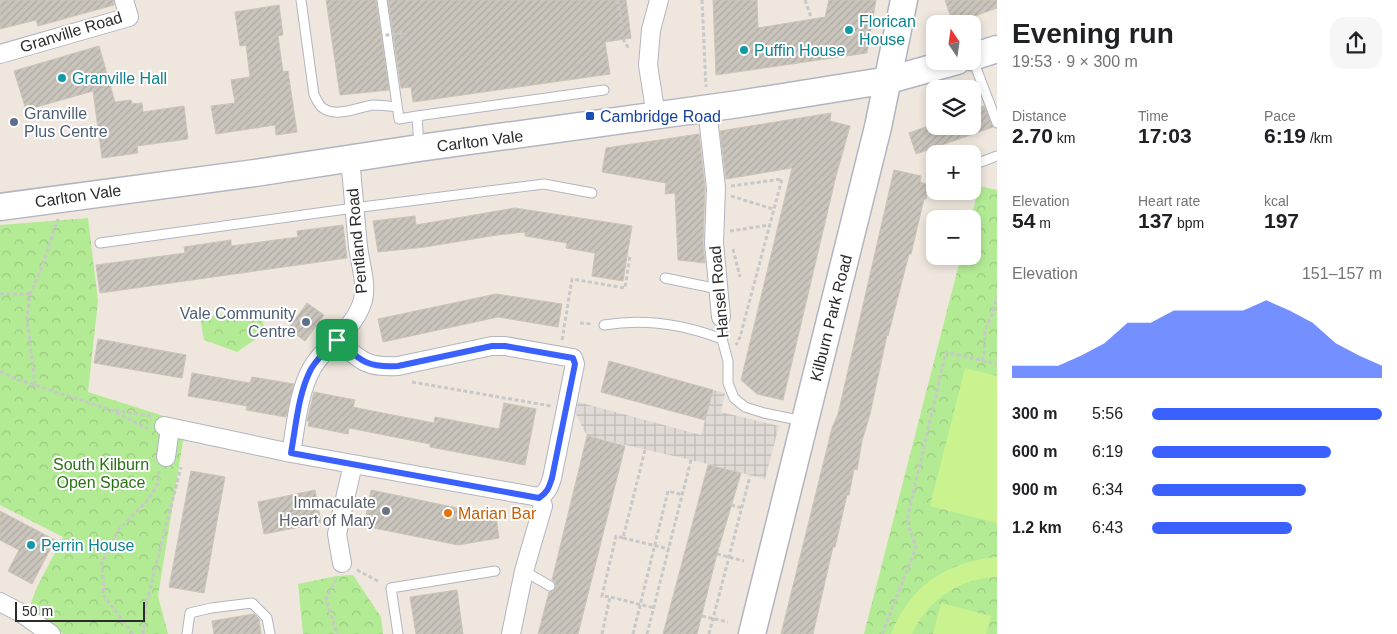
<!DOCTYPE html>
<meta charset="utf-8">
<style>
:root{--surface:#fff;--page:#f6f6f6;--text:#202124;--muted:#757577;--accent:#3a61ff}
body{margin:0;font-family:Arial,sans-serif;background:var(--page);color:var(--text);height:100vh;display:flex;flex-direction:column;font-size:19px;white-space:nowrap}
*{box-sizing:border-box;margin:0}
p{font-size:16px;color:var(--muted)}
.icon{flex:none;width:28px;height:28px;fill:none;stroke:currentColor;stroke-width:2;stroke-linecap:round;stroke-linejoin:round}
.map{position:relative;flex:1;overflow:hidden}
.panel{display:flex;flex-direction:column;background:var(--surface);width:400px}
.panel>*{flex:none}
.needle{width:32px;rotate:347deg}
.controls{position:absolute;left:926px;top:15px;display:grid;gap:10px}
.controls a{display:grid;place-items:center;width:55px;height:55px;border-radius:10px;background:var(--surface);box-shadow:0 2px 8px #0003;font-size:25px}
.scale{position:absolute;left:15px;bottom:12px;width:130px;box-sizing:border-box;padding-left:5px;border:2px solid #2c2c2c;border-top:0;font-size:14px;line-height:18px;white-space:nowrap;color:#2c2c2c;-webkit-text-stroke:4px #fff;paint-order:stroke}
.pin{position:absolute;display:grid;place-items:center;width:42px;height:42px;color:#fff;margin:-21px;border-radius:10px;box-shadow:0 2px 8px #0006}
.round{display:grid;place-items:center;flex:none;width:52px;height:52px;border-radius:15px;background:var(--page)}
.summary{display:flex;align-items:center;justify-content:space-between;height:85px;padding:0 15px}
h1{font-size:28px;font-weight:600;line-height:38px}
.stats{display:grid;grid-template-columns:repeat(3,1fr);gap:8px;height:85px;padding:5px 15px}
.stats div{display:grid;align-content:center}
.stats b{font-size:21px;font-weight:600}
.stats small{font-size:14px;font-weight:400}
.stats p{font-size:14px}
.chart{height:140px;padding:10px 15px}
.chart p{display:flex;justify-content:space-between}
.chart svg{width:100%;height:90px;margin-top:5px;fill:var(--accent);opacity:.7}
ul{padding:0 15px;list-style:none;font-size:16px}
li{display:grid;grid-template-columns:80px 60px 1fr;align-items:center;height:38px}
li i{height:12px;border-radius:6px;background:var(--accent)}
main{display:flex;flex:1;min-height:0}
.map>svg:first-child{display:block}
.forest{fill:url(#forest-crowns)}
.pitch{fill:#caf390}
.plaza{fill:url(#plaza-grid)}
.building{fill:url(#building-hatch);stroke:#cbc4b6}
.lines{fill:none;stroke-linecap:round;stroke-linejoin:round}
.lane-casing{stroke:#b1b4c1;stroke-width:11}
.street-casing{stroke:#b1b4c1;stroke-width:20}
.secondary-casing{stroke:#b1b4c1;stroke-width:29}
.path{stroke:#c8c8c8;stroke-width:3;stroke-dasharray:4 2.5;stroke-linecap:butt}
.lane{stroke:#fff;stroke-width:9}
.street{stroke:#fff;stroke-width:18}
.secondary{stroke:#fff;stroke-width:26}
.path-bridge{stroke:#c8c8c8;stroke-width:3;stroke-dasharray:4 2.5;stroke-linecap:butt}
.route-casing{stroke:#fff;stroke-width:10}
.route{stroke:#3a61ff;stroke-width:6}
.culture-dot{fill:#0f9aa8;stroke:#fff;stroke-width:2}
.transit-dot{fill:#1a4fb4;stroke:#fff;stroke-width:2}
.service-dot{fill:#5c6f8a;stroke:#fff;stroke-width:2}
.worship-dot{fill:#6b7280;stroke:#fff;stroke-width:2}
.food-dot{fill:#e8710a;stroke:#fff;stroke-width:2}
.labels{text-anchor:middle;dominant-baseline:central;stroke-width:4;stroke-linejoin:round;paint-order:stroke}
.culture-label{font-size:16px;fill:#0d838f;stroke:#fff;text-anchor:start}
.street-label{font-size:16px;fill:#2c2c2c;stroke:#fff}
.service-label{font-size:16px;fill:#4e5e75;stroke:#fff;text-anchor:start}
.transit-label{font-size:16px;fill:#164399;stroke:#fff;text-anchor:start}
.park-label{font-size:16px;fill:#287213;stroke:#fff}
.worship-label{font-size:16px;fill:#5b616d;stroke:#fff;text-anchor:end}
.food-label{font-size:16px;fill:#c56008;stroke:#fff;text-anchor:start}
</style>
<main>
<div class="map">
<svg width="997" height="634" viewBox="0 0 997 634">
<defs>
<pattern id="forest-crowns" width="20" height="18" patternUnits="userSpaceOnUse" patternTransform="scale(1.25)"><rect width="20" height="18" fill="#b3eb95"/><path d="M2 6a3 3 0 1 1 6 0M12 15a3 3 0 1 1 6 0" fill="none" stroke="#9aca81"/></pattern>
<pattern id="plaza-grid" width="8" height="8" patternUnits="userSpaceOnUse" patternTransform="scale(1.25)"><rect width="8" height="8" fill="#dfdad5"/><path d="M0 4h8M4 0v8" fill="none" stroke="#c0bbb7"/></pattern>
<pattern id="building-hatch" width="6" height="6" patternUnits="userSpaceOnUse" patternTransform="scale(1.25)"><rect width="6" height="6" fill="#cac5bc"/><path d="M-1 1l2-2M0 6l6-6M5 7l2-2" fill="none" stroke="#aea9a2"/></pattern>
</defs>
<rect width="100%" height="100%" fill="#efe7dd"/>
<path class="forest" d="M979,186L997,190V634H864L961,256H972V219H971Z
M88,218L98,301L88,392L186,423L158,596L168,634H63L29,608L37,587L63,537L0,505V225Z
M260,308L265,333L237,352L204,340L200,318Z
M353,575L381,617L383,634H303L298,584L336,576Z"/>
<path class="pitch" d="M965,368L997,376V523L930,506Z
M997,557V577C960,578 927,600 912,634H891C910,586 946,562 997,557Z
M941,603L991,616L986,634H933Z"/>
<path class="plaza" d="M713,390L725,393L721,412L779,426L765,479L691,460L587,436L575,412L578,402L701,435Z"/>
<path class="building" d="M0,0H114V5L38,26L36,20L0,29Z
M326,0H376L389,90L340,95Z
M388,0H626L631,38L605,42L610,74L413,102L411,87L401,88Z
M713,0H757L758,28L825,17L829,0H876L867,53L716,75Z
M945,0H997V8L953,24Z
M279,5L283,35L278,36L283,72L288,71L297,132L276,135L275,125L216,134L211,106L235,103L231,80L250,77L246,45L240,46L235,12Z
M99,46L115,102L131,100L132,104L142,103L143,112L184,106L188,139L137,146L138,153L102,158L93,91L26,110L14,71Z
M984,106L993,127L916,154L909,133L928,126H972V110Z
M831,113L830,121L850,126L836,176L783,400L757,394L741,380L792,168L726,179L720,131Z
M699,134L705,188L703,243L705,263L678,260L675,193L665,194L666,183L602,172L606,148Z
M894,170L921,176L920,182L929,185L926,199H924L911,254H909L888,336L887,335L870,414L862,441L857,470L854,469L849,495H847L835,547H833L813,634H781L832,428L838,414Z
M515,208L632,226L623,281L592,276L595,253L566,248L567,243L525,236V232L497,235L425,247L378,252L373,221L415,216L416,225Z
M343,225L347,258L100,293L96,265L185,253L184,247L231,240V246L298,237L297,231Z
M496,294L562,304L558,327L498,317L383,342L378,319Z
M307,303L324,315L305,341L288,329Z
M98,339L186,355L182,378L94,363Z
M609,361L713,390L705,420L601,392Z
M192,373L250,383L252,377L294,384L286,417L246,410L247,406L188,396Z
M314,392L355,400L353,407L367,410L434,423L435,417L499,429L504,403L536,409L525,465L430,447V444L349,428L348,434L308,426L309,421H307Z
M587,436L625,446L578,634H538L549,592L554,591L556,586L555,582L552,580Z
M708,465L741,473L717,554L697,634H663Z
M191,471L225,477L204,593L169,587Z
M315,490L321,523L264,534L258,502Z
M371,490L496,516L499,538L458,545L364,526Z
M0,511L55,540L32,584L8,571L19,550L0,540Z
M457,590L463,634H416L410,597Z
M254,614L259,619L261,634H214L212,621Z"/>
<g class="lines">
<defs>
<path id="lane" d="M301,0L314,95C317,99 318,105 323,108C336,118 359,107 373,105C381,105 389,106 397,107
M382,0L399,119L417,116L419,146
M973,60L997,123
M417,116L604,90
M981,162L997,156
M100,243L354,208L544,184L592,193
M665,278L718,289
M721,317L722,339L728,361V383L734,398L745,407L764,413L803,421
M604,325C645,318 683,324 722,339
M524,571L550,586
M187,634L190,613L211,608L252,603L267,618L270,634
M398,634L391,588L495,571"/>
<path id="street" d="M0,54L129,17L124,0
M707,108L716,188L714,243L721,317
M656,116L648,65L651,30L659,0
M337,340C360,360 366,368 398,366L492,346H505L573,358L575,364L552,478C549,487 548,492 539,497L543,506L524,571L511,634
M164,426L291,453L539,497
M291,453C296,426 298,393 312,368C325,345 351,332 361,306C369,288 360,265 358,246C355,217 353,188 350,159
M166,457L170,428
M342,563L337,534L353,464
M0,602L21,613L51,634"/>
<path id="secondary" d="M972,57L997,49
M0,207L255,173L419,148L739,104L889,80L957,61
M752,634L878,127L904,0"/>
</defs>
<use href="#lane" class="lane-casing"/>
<use href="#street" class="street-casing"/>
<use href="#secondary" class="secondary-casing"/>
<path class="path" d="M618,0L623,39L629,49
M702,0L706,87
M805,0L811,17
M731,186L782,179L740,337L736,345
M731,196L773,209
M730,231L769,225
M733,249L740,277
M0,294H30
M580,323L592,324
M562,340L572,279L625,288L630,255
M982,361L984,354L985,330L993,312L997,296
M0,371L16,379L111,410L148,429
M412,382L551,406
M35,385L27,318L30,294L40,272L58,219
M115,410L151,416
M731,505L742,508
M623,538L669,549
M717,554L744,561
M357,570L380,582
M336,579L326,599L337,634
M611,597L654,608
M702,616L728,622
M133,634L104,596L102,562L119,529L147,501L158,484L159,471
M143,634L147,601L181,467
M602,634L610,597L602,596L616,536L623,538L645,450
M633,634L668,491L683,495
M647,634L691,460
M709,634L750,476
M882,634L916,548L907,520L946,352L997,364"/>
<use href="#lane" class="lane"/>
<use href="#street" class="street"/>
<use href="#secondary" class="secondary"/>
<path class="path-bridge" d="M379,36L403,33"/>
</g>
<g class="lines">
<defs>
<path id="route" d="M337,340C360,360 366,368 398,366L492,346H505L573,358L575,364L552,478C549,487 548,492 539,498L291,453C296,426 298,394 311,369C318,357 328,349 337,340Z"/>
</defs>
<use href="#route" class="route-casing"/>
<use href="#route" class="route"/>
</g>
<g class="culture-dot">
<circle cx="849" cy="30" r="5"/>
<circle cx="744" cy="50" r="5"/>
<circle cx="62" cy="78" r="5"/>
<circle cx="31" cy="545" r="5"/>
</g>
<rect class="transit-dot" x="585" y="111" width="10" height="10" rx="2.5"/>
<g class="service-dot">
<circle cx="14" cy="122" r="5"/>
<circle cx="306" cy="322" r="5"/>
</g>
<circle class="worship-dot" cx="386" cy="511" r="5"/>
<circle class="food-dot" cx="448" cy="513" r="5"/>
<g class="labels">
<g class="culture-label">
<text x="859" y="21">Florican<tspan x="859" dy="18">House</tspan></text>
<text x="754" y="50">Puffin House</text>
<text x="72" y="78">Granville Hall</text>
<text x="41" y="545">Perrin House</text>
</g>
<g class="street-label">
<text transform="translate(71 32) rotate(-17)">Granville Road</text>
<text transform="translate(480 141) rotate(-7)">Carlton Vale</text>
<text transform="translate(78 196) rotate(-8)">Carlton Vale</text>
<text transform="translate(357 241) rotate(-95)">Pentland Road</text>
<text transform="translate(719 292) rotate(-95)">Hansel Road</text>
<text transform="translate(831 318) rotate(-76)">Kilburn Park Road</text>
</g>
<g class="service-label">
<text x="24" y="113">Granville<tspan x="24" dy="18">Plus Centre</tspan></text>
<text x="296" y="313" text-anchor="end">Vale Community<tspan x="296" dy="18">Centre</tspan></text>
</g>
<g class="transit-label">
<text x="600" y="116">Cambridge Road</text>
</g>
<g class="park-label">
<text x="101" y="464">South Kilburn<tspan x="101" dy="18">Open Space</tspan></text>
</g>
<g class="worship-label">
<text x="376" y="502">Immaculate<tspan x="376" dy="18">Heart of Mary</tspan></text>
</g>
<g class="food-label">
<text x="458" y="513">Marian Bar</text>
</g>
</g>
</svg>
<div class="controls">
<a><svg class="needle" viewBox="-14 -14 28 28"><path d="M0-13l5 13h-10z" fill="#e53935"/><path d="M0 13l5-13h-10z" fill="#757577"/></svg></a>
<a><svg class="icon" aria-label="layers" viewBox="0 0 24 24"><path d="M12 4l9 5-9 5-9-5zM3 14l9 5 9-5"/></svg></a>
<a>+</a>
<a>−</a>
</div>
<div class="scale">50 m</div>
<div class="pin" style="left:337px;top:340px;background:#1e9e55"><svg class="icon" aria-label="arrive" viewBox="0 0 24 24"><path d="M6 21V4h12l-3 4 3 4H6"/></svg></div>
</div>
<section class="panel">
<div class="summary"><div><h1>Evening run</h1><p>19:53 · 9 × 300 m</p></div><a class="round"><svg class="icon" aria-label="share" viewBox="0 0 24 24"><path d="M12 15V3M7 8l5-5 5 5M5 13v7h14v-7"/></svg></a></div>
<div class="stats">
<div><p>Distance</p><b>2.70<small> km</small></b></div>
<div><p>Time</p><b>17:03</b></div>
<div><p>Pace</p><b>6:19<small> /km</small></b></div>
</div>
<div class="stats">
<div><p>Elevation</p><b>54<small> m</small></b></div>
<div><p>Heart rate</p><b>137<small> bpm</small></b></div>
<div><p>kcal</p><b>197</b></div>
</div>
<div class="chart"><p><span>Elevation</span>151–157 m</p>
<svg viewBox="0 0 160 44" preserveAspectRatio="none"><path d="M0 44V38L10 38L20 38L30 33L40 27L50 17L60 17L70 11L80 11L90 11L100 11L110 6L120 11L130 17L140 27L150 33L160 38V44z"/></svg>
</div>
<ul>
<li><b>300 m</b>5:56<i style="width:100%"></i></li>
<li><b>600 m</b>6:19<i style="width:78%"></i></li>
<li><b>900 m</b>6:34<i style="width:67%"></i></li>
<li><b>1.2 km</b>6:43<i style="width:61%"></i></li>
</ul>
</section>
</main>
